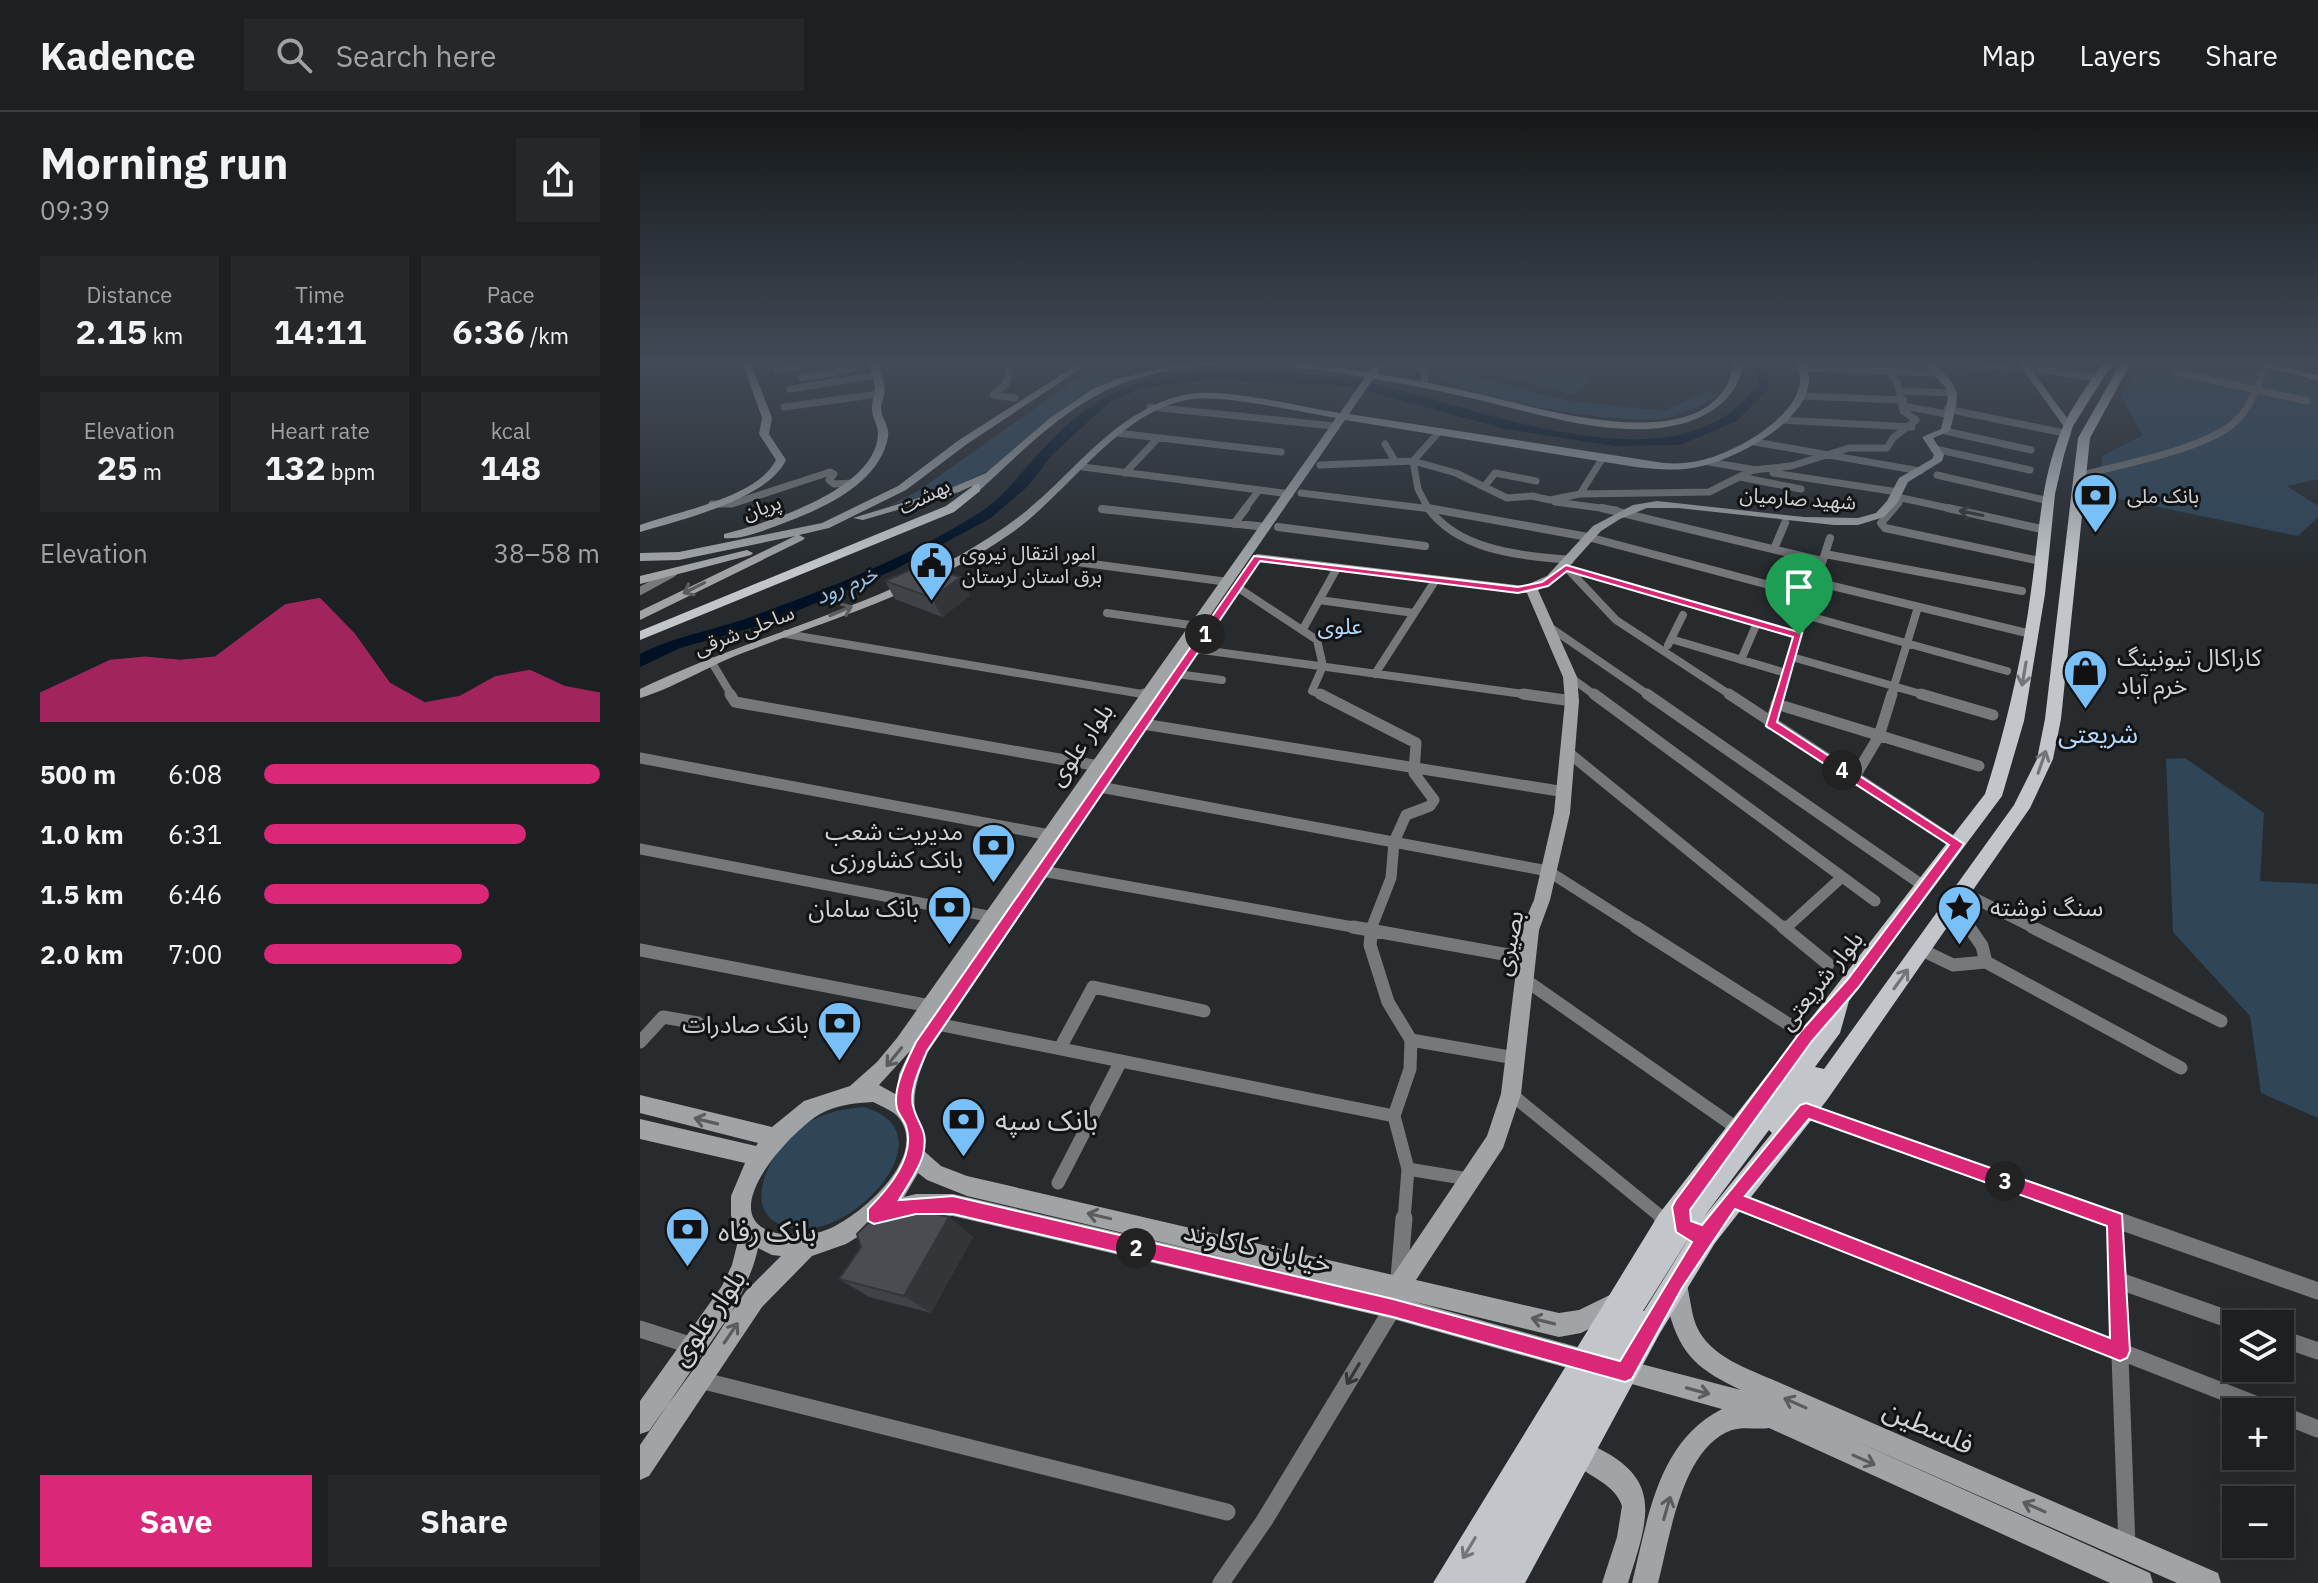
<!DOCTYPE html>
<meta charset="utf-8">
<style>
:root{--surface:#1d2022;--page:#25282a;--text:#f1f3f6;--muted:#a0a3a5;--line:#3b3e40;--accent:#db2777}
body{margin:0;font-family:"IBM Plex Sans","Noto Sans Arabic",sans-serif;background:var(--page);color:var(--text);height:100vh;display:flex;flex-direction:column;font-size:30px;white-space:nowrap}
*{box-sizing:border-box;margin:0}
p{font-size:26px;color:var(--muted)}
.icon{flex:none;width:44px;height:44px;fill:none;stroke:currentColor;stroke-width:2;stroke-linecap:round;stroke-linejoin:round}
.map{position:relative;flex:1;overflow:hidden}
.panel{display:flex;flex-direction:column;background:var(--surface);width:640px}
.panel>*{flex:none}
.controls{position:absolute;left:1582px;top:1198px;display:grid;gap:16px}
.controls a{display:grid;place-items:center;width:72px;height:72px;border-radius:0px;background:var(--surface);box-shadow:0 8px 32px #0002,0 0 0 2px var(--line);font-size:40px}
.pin{position:absolute;display:grid;place-items:center;width:68px;height:68px;color:#fff;margin:-82px -34px;border-radius:50% 50% 50% 0;rotate:-45deg;box-shadow:0 0 8px #0007}
.pin .icon{rotate:45deg}
.km{position:absolute;width:40px;height:40px;margin:-20px;border-radius:50%;background:#222;color:#fff;font-size:22px;line-height:40px;text-align:center}
.round{display:grid;place-items:center;flex:none;width:84px;height:84px;border-radius:0px;background:var(--page)}
.headline{display:flex;align-items:center;justify-content:space-between;height:136px;padding:0 40px}
h1{font-size:44px;font-weight:700;line-height:60px}
.stats{display:grid;grid-template-columns:repeat(3,1fr);gap:12px;height:136px;padding:8px 40px}
.stats div{display:grid;align-content:center;border-radius:0px;background:var(--page);text-align:center}
.stats b{font-size:34px;font-weight:700}
.stats small{font-size:22px;font-weight:400}
.stats p{font-size:22px}
.chart{height:224px;padding:16px 40px}
.chart p{display:flex;justify-content:space-between}
.chart svg{width:100%;height:144px;margin-top:8px;fill:var(--accent);opacity:.7}
.cta{display:flex;gap:16px;margin-top:auto;padding:16px 40px}
.cta a{flex:1;height:92px;border-radius:0px;background:var(--accent);color:#fff;font-size:32px;font-weight:700;line-height:92px;text-align:center}
.cta a+a{background:var(--page);color:var(--text)}
ul{padding:0 40px;list-style:none;font-size:26px}
li{display:grid;grid-template-columns:128px 96px 1fr;align-items:center;height:60px}
li i{height:20px;border-radius:10px;background:var(--accent)}
header{display:flex;align-items:center;gap:48px;box-sizing:border-box;height:112px;padding:0 40px;background:var(--surface);border-bottom:2px solid var(--line)}
header strong{font-size:38px}
nav{display:flex;gap:44px;margin-inline-start:auto;font-size:28px}
.search{width:560px;height:72px;background:var(--page);display:flex;align-items:center;gap:20px;box-sizing:border-box;padding:0 28px;border-radius:0px;color:var(--muted);font-size:30px}
main{display:flex;flex:1;min-height:0}
.map>svg:first-child{display:block}
.green{fill:#2f4659}
.lines{fill:none;stroke-linecap:round;stroke-linejoin:round}
.river{fill:#001125;fill-rule:evenodd}
.street-far4{stroke:#76787a;stroke-width:7}
.street-far3{stroke:#76787a;stroke-width:8}
.street-far2{stroke:#76787a;stroke-width:11}
.street-far1{stroke:#76787a;stroke-width:13}
.street{stroke:#76787a;stroke-width:17}
.secondary{fill:#a1a4a7;fill-rule:evenodd}
.primary{fill:#c2c6ca;fill-rule:evenodd}
.wall{fill:#3f4246}
.shaded-wall{fill:#333639}
.building{fill:#494d51;stroke:#333639;stroke-width:2}
.oneway{stroke:#353638}
.oneway2{stroke:#5a5c5e}
.oneway3{stroke:#737579}
.route{fill:#db2777;stroke:#fff;stroke-width:2;fill-rule:evenodd}
.labels{text-anchor:middle;dominant-baseline:central;stroke-width:6;stroke-linejoin:round;paint-order:stroke}
.far-poi-label{font-size:20px;fill:#d0d2d5;stroke:#121315;text-anchor:start}
.far-street-label{font-size:20px;fill:#d0d2d5;stroke:#121315}
.far-water-label{font-size:22px;font-style:italic;fill:#92c4ef;stroke:#121315}
.far-neighbourhood-label{font-size:22px;fill:#b4d9fa;stroke:#121315}
.poi-label{font-size:24px;fill:#d0d2d5;stroke:#121315;text-anchor:end}
.street-label{font-size:24px;fill:#d0d2d5;stroke:#121315}
.neighbourhood-label{font-size:26px;fill:#b4d9fa;stroke:#121315}
.near-poi-label{font-size:28px;fill:#d0d2d5;stroke:#121315;text-anchor:start}
.near-street-label{font-size:28px;fill:#d0d2d5;stroke:#121315}
</style>
<header>
<strong>Kadence</strong>
<div class="search"><svg class="icon" aria-label="search" viewBox="0 0 24 24"><circle cx="10" cy="10" r="6"/><path d="M15 15l6 6"/></svg>Search here</div>
<nav><a>Map</a><a>Layers</a><a>Share</a></nav>
</header>
<main>
<section class="panel">
<div class="headline"><div><h1>Morning run</h1><p>09:39</p></div><a class="round"><svg class="icon" aria-label="share" viewBox="0 0 24 24"><path d="M12 15V3M7 8l5-5 5 5M5 13v7h14v-7"/></svg></a></div>
<div class="stats">
<div><p>Distance</p><b>2.15<small> km</small></b></div>
<div><p>Time</p><b>14:11</b></div>
<div><p>Pace</p><b>6:36<small> /km</small></b></div>
</div>
<div class="stats">
<div><p>Elevation</p><b>25<small> m</small></b></div>
<div><p>Heart rate</p><b>132<small> bpm</small></b></div>
<div><p>kcal</p><b>148</b></div>
</div>
<div class="chart"><p><span>Elevation</span>38–58 m</p>
<svg viewBox="0 0 160 44" preserveAspectRatio="none"><path d="M0 44V35L10 30L20 25L30 24L40 25L50 24L60 16L70 8L80 6L90 17L100 32L110 38L120 36L130 30L140 28L150 33L160 35V44z"/></svg>
</div>
<ul>
<li><b>500 m</b>6:08<i style="width:100%"></i></li>
<li><b>1.0 km</b>6:31<i style="width:78%"></i></li>
<li><b>1.5 km</b>6:46<i style="width:67%"></i></li>
<li><b>2.0 km</b>7:00<i style="width:59%"></i></li>
</ul>
<div class="cta"><a>Save</a><a>Share</a></div>
</section>
<div class="map">
<svg width="1678" height="1471" viewBox="0 0 1678 1471">
<rect width="100%" height="100%" fill="#272b2e"/>
<path class="green" d="M1501,249H1591L1678,270V367L1647,374L1678,394V405L1658,424L1460,383L1462,344L1503,323L1481,285Z
M881,251L952,266L935,283L862,265Z
M801,256L925,288L1023,299L1068,278L1078,284C1058,294 1043,304 1021,307C973,312 832,289 794,262Z
M445,261L479,267L434,289L352,357L309,377L248,394L278,379Z
M1545,646L1624,701L1620,769L1678,772V1006L1621,981L1610,904L1533,820L1526,647Z
M223,995C309,1018 220,1119 163,1117C93,1114 125,1043 160,1016C179,1002 200,997 223,995Z"/>
<g class="lines">
<path class="river" d="M1115,249H1127L1128,277L1097,309L1040,333L975,334L865,317L709,274L571,268L504,275L471,290L452,306L413,342L388,374L351,406L254,458L126,512L40,536L0,555V542C37,523 77,518 116,503C192,475 271,444 339,401C366,384 382,358 404,336C456,281 495,263 571,260C607,259 677,260 712,267C816,286 989,367 1087,303C1098,296 1108,283 1118,273Z"/>
<path class="street-far4" d="M643,249H653
M660,249H740
M771,249L785,258L784,272
M747,250L778,251
M1289,251L1368,255
M1386,255L1456,266
M1163,256L1298,261
M1651,256L1658,249
M236,257L245,249
M137,258L190,249
M1535,260L1667,289
M162,266L212,257L207,249
M150,277L239,263
M1261,279L1314,281
M1161,284L1264,288
M375,286L353,283L366,272L370,254L379,249
M1264,294L1306,302
M144,295L239,282
M510,295L694,314
M1307,297L1424,321
M1141,308L1272,315
M1305,319L1391,338
M477,321L641,340
M1115,330L1280,359
M745,332L755,349
M1295,337L1390,358
M1069,350L1116,358
M680,353L773,349L816,361L867,386L892,384L910,388L940,382L1069,380L1113,358L1151,354L1209,336H1247L1253,326L1276,308L1263,299L1258,272L1243,249
M443,355L650,382
M485,361L518,326
M1133,361L1258,380
M1297,363L1409,389
M1438,364C1478,353 1569,337 1597,308C1611,294 1618,271 1627,253
M1100,365L1161,377
M844,375L855,361L896,369
M661,381L799,398
M940,382L962,347
M915,390L976,398
M72,392H92L190,360L194,362L189,368L194,372L213,371
M462,397L474,398
M604,398L619,378
M789,398L778,377L773,349L799,320
M1252,398L1259,391L1257,385L1317,398"/>
<path class="street-far3" d="M788,396C820,440 881,443 930,448
M788,396L948,425L1171,484
M962,396L1182,449
M1254,396L1241,411L1245,416L1400,449
M1308,396L1406,418
M462,397L626,415
M594,412L606,396
M638,415L785,434
M1134,437L1145,411
M1185,442L1382,479
M437,450L588,470
M926,455L976,508L1092,584
M926,456L1159,523
M1176,470L1391,522
M597,475L677,528L683,554L672,579L685,584
M0,479L33,461
M679,488L774,501
M467,501L557,514
M1165,503L1367,559
M911,516L1010,584
M663,517L697,456
M146,522L508,583
M1031,527L1146,561
M1028,533L1043,503
M555,537L898,584
M1152,545L1288,584
M1101,548L1117,511
M71,549L92,584
M537,562L582,568
M735,562L795,469
M930,565L956,584
M1139,584L1190,426
M1251,584L1278,495"/>
<path class="street-far2" d="M90,582L95,590L459,654
M504,582L508,583
M680,582L776,631L774,661L794,688L790,694L766,703L754,730L751,766L731,817
M883,582L932,589
M954,582L1235,789
M1007,582L1285,775
M1089,582L1317,732
M1281,582L1353,603
M1136,592L1339,654
M503,612L925,680
M1130,612L1140,582
M929,641L1145,817
M0,646L410,723
M1214,666L1239,624L1252,582
M460,675L908,759L999,817
M0,737L353,805
M402,759L724,817
M1324,781L1396,817
M1310,799L1331,817
M1145,817L1202,765"/>
<path class="street-far1" d="M713,815L886,846
M732,815L730,833L748,890L771,928L770,957L754,1004L768,1057L764,1108
M996,815L1167,924
M1143,815L1188,852
M1329,815L1342,834L1346,850
M1392,815L1581,909
M1145,817L1147,815
M0,838L290,894
M1282,838L1313,853L1346,850L1541,956
M884,867L1098,1017
M297,912L754,1004
M771,928L875,946
M0,930L23,905L58,911
M420,936L453,875L564,899
M871,982L1025,1108
M1166,998L1477,1108
M768,1057L828,1067
M418,1071L481,949
M1092,1087L1145,1108"/>
<path class="street" d="M1022,1106L1027,1110
M1140,1106L1635,1300
M1471,1106L1678,1179
M1475,1108L1487,1435
M759,1166L764,1106
M1477,1168L1602,1212
M0,1217L53,1234
M1640,1226L1678,1239
M60,1268L587,1400
M1640,1302L1678,1317
M581,1471L624,1409L753,1196"/>
<path class="secondary" d="M102,249H110L132,306L129,322L146,348C128,387 41,408 0,420V413C38,399 117,386 136,348L119,322L122,306Z
M228,249H236C241,260 246,272 244,284C243,288 241,292 241,296C241,306 250,314 248,325C240,370 186,395 149,409C130,416 104,428 84,426V422C127,411 238,377 238,321C238,313 232,306 232,297C231,291 235,285 235,279C235,269 231,259 228,249Z
M443,249H452L327,332L266,378L189,416L159,423L165,426L163,428L0,508V499L155,424L39,448L0,449V441L39,440L182,411L258,374L319,328Z
M584,249L671,253L729,260L737,249H745L737,262C771,267 805,274 839,282C903,297 1080,353 1094,249H1102C1102,266 1095,279 1082,291C1020,344 905,303 835,287C801,279 767,272 733,267L709,302L1024,351C1037,352 1050,351 1062,348C1094,341 1160,305 1160,267C1160,261 1156,254 1155,249H1163C1165,254 1168,261 1169,266C1170,311 1089,351 1052,356C1033,359 1015,357 996,355L705,308L494,614L554,527H564L565,530L288,940C281,956 272,979 275,997C278,1017 288,1012 284,1039L301,1054L327,1064L753,1163L847,1024L861,982L881,818L894,788L914,701L925,589L923,565L887,481L617,450L611,446L617,442L884,474L907,464L953,414L993,393L1017,389L1164,405L1218,406L1236,401L1247,389L1259,366L1292,347L1294,343L1282,325L1301,317C1313,268 1310,285 1283,249H1292C1323,280 1320,277 1310,319L1293,326L1304,343L1302,349L1268,370L1258,390L1244,405L1218,413H1194L1038,396H1007L980,407L961,419L916,469L898,478L937,565L939,589L930,701L910,788L899,818L881,982L863,1036L776,1168L919,1201L939,1198L976,1180L984,1183L987,1191L984,1199L941,1221L919,1225L771,1189L952,1239L960,1243L964,1251L960,1259L952,1263L753,1207L313,1104H276L237,1113L206,1132L172,1144L122,1195L9,1364L0,1368V1333L106,1179L141,1144L132,1143L118,1136C106,1196 44,1268 9,1319L0,1322V1289L82,1174L92,1153L100,1121L91,1104V1084L105,1051L0,1027V1007L116,1034L118,1031L0,1001V983L132,1015L164,989L210,974L237,950L257,926L696,306C658,300 582,281 546,288C476,302 427,383 370,422C289,479 191,507 100,542C67,555 31,577 0,586V577C125,517 275,487 385,400C436,359 476,298 544,283C580,274 660,295 700,301L725,265C641,251 537,240 459,282C414,306 377,344 340,378H332V374L319,380L223,408L213,406L311,376L346,361L410,306L453,277L477,267L543,252ZM270,939L259,962L257,983L239,973ZM233,990C241,994 254,999 259,1006C288,1044 225,1099 195,1114C178,1123 155,1126 136,1121C70,1105 152,1018 180,1002C196,993 215,991 233,990ZM278,1061L287,1068L327,1084L601,1149L313,1082H276L264,1085Z
M1377,249H1385L1433,314L1431,316H1425Z
M1606,249H1619L1678,263V269Z
M107,438L113,441L111,443L0,472V464Z
M1036,1160L1044,1163C1050,1179 1050,1197 1056,1213C1069,1245 1109,1257 1138,1270L1578,1461L1581,1471H1537L1213,1328L1510,1461L1513,1471H1470L1129,1316C1118,1318 1104,1314 1092,1318C1041,1336 1030,1426 1018,1471H992C1008,1407 1017,1330 1082,1297L970,1266L966,1258L970,1250L978,1246L1101,1278C1061,1259 1041,1245 1029,1200C1027,1188 1023,1174 1028,1163Z
M940,1328C1024,1362 1011,1399 988,1471H962L977,1425L982,1394C973,1366 937,1364 928,1340L931,1331Z"/>
<path class="primary" d="M1464,249H1474L1433,314L1424,343L1415,382L1405,482L1384,609L1362,684L1209,889L1200,921L1175,955L1184,957L1374,693L1397,647L1405,607L1438,326L1482,249H1492L1450,326L1421,607L1413,647L1390,696L1187,988L1075,1131L1020,1221L885,1471H793L1019,1102L1345,682C1366,616 1382,548 1391,479C1399,425 1400,368 1422,317C1432,293 1450,271 1464,249ZM1129,1018L1132,1021L1063,1106ZM1054,1118L1004,1199H1003L1047,1129Z
M336,372L340,373V379L314,400L0,528V519L306,394Z"/>
</g>
<path class="wall" d="M321,465L330,484L302,505L255,487L245,469Z
M309,1105L333,1125L291,1201L229,1185L199,1167Z"/>
<path class="shaded-wall" d="M321,465L330,484L302,505L292,486Z
M309,1105L333,1125L291,1201L264,1184Z"/>
<path class="building" d="M279,454L321,465L292,486L245,469Z
M255,1093L309,1105L264,1184L199,1167L221,1135L217,1122L243,1096Z"/>
<defs><path id="oneway-shaft" d="M-6 0H5M1.5-3L5.5 0L1.5 3" fill="none" stroke-width="1.6" stroke-linecap="round" stroke-linejoin="round" transform="scale(2)"/></defs>
<g class="oneway">
<use href="#oneway-shaft" transform="translate(1331 401) rotate(-168)"/>
<use href="#oneway-shaft" transform="translate(713 1262) rotate(121)"/>
</g>
<g class="oneway2">
<use href="#oneway-shaft" transform="translate(54 476) rotate(153)"/>
<use href="#oneway-shaft" transform="translate(201 499) rotate(-23)"/>
<use href="#oneway-shaft" transform="translate(254 945) rotate(129)"/>
<use href="#oneway-shaft" transform="translate(66 1009) rotate(-166)"/>
<use href="#oneway-shaft" transform="translate(459 1104) rotate(-167)"/>
<use href="#oneway-shaft" transform="translate(903 1209) rotate(-166)"/>
<use href="#oneway-shaft" transform="translate(91 1221) rotate(-56)"/>
<use href="#oneway-shaft" transform="translate(1058 1279) rotate(15)"/>
<use href="#oneway-shaft" transform="translate(1155 1291) rotate(-156)"/>
<use href="#oneway-shaft" transform="translate(1224 1348) rotate(24)"/>
<use href="#oneway-shaft" transform="translate(1394 1395) rotate(-156)"/>
<use href="#oneway-shaft" transform="translate(1027 1396) rotate(-74)"/>
</g>
<g class="oneway3">
<use href="#oneway-shaft" transform="translate(1384 562) rotate(100)"/>
<use href="#oneway-shaft" transform="translate(1402 650) rotate(-71)"/>
<use href="#oneway-shaft" transform="translate(1261 867) rotate(-54)"/>
<use href="#oneway-shaft" transform="translate(829 1436) rotate(121)"/>
</g>
<linearGradient id="sky" x2="0" y2="1"><stop stop-color="#151819"/><stop offset="0.55" stop-color="#414a57"/><stop offset="1" stop-color="#414a57" stop-opacity="0"/></linearGradient>
<rect width="1678" height="455" fill="url(#sky)"/>
<path class="route" d="M614,444L878,475L902,470L926,453L1162,521L1137,610L1324,732L1218,876L1172,929L1050,1098L1051,1109L1062,1113L1160,993L1166,991L1482,1102L1490,1239L1487,1246L1480,1249L1095,1097L1042,1176L992,1267L985,1270L753,1205L313,1102H276L234,1112L228,1109V1097C248,1077 276,1045 266,1014C264,1008 259,1003 257,997C252,976 267,949 276,930ZM620,449L878,481L908,474L927,459L1153,525L1126,614L1309,733L1207,868L1161,919L1035,1089L1032,1095L1036,1120L1052,1130L980,1249L753,1187L313,1084L259,1088C267,1074 279,1058 283,1043C289,1017 278,1014 273,994C269,978 281,954 287,939ZM1169,1007L1467,1114L1470,1226L1105,1084Z"/>
<defs>
<symbol id="bank-pin" viewBox="-11 -11 22 30"><path d="M0 17L-7.5 6A9.5 9.5 0 1 1 7.5 6Z" fill="#79bff8" stroke="#121315"/><path d="M-6-4H6V4H-6ZM0-2.3a2.3 2.3 0 1 0 0 4.6a2.3 2.3 0 1 0 0-4.6Z" fill="#111"/></symbol>
<symbol id="civic-pin" viewBox="-11 -11 22 30"><path d="M0 17L-7.5 6A9.5 9.5 0 1 1 7.5 6Z" fill="#79bff8" stroke="#121315"/><path d="M-.6-6.5H3V-4.5H.6V-3L4-1V1h2V6H-6V1h2V-1L-.6-3ZM-1.2 2.5V6h2.4V2.5Z" fill="#111"/></symbol>
<symbol id="shop-pin" viewBox="-11 -11 22 30"><path d="M0 17L-7.5 6A9.5 9.5 0 1 1 7.5 6Z" fill="#79bff8" stroke="#121315"/><path d="M-5-2.5h2.3a2.7 3.5 0 0 1 5.4 0H5L5.5 6h-11ZM-1.5-2.5h3a1.5 2.3 0 0 0-3 0Z" fill="#111"/></symbol>
<symbol id="sight-pin" viewBox="-11 -11 22 30"><path d="M0 17L-7.5 6A9.5 9.5 0 1 1 7.5 6Z" fill="#79bff8" stroke="#121315"/><path d="M0-6L1.8-2.2L6-1.7L2.9 1.2L3.7 5.4L0 3.3L-3.7 5.4L-2.9 1.2L-6-1.7L-1.8-2.2Z" fill="#111"/></symbol>
</defs>
<g fill-rule="evenodd">
<use href="#bank-pin" x="1430" y="358" width="51" height="69"/>
<use href="#civic-pin" x="266" y="426" width="51" height="69"/>
<use href="#shop-pin" x="1420" y="534" width="51" height="69"/>
<use href="#bank-pin" x="328" y="708" width="51" height="69"/>
<use href="#sight-pin" x="1294" y="770" width="51" height="69"/>
<use href="#bank-pin" x="284" y="770" width="51" height="69"/>
<use href="#bank-pin" x="174" y="886" width="51" height="69"/>
<use href="#bank-pin" x="298" y="982" width="51" height="69"/>
<use href="#bank-pin" x="22" y="1092" width="51" height="69"/>
</g>
<g class="labels">
<g class="far-poi-label">
<text x="1487" y="383">بانک ملی</text>
<text x="322" y="440">امور انتقال نیروی<tspan x="322" dy="23">برق استان لرستان</tspan></text>
</g>
<g class="far-street-label">
<text transform="translate(284 384) rotate(-27)">بهشت</text>
<text transform="translate(1158 386) rotate(4)">شهید صارمیان</text>
<text transform="translate(122 395) rotate(-18)">پریان</text>
<text transform="translate(104 518) rotate(-21)">ساحلی شرقی</text>
</g>
<g class="far-water-label">
<text transform="translate(206 472) rotate(-23)">خرم رود</text>
</g>
<g class="far-neighbourhood-label">
<text x="700" y="513">علوی</text>
</g>
<g class="poi-label">
<text x="1477" y="545" text-anchor="start">کاراکال تیونینگ<tspan x="1477" dy="28">خرم آباد</tspan></text>
<text x="323" y="719">مدیریت شعب<tspan x="323" dy="28">بانک کشاورزی</tspan></text>
<text x="1350" y="795" text-anchor="start">سنگ نوشته</text>
<text x="279" y="796">بانک سامان</text>
<text x="169" y="912">بانک صادرات</text>
</g>
<g class="street-label">
<text transform="translate(440 632) rotate(-55)">بلوار علوی</text>
<text transform="translate(868 831) rotate(-78)">بصیری</text>
<text transform="translate(1180 868) rotate(-51)">بلوار شریعتی</text>
</g>
<g class="neighbourhood-label">
<text x="1458" y="621">شریعتی</text>
</g>
<g class="near-poi-label">
<text x="355" y="1007">بانک سپه</text>
<text x="78" y="1118">بانک رفاه</text>
</g>
<g class="near-street-label">
<text transform="translate(618 1134) rotate(13)">خیابان کاکاوند</text>
<text transform="translate(67 1205) rotate(-55)">بلوار علوی</text>
<text transform="translate(1289 1314) rotate(24)">فلسطین</text>
</g>
</g>
</svg>
<div class="controls">
<a><svg class="icon" aria-label="layers" viewBox="0 0 24 24"><path d="M12 4l9 5-9 5-9-5zM3 14l9 5 9-5"/></svg></a>
<a>+</a>
<a>−</a>
</div>
<div class="pin" style="left:1159px;top:523px;background:#1e9e55"><svg class="icon" aria-label="arrive" viewBox="0 0 24 24"><path d="M6 21V4h12l-3 4 3 4H6"/></svg></div>
<b class="km" style="left:565px;top:522px">1</b>
<b class="km" style="left:496px;top:1136px">2</b>
<b class="km" style="left:1365px;top:1069px">3</b>
<b class="km" style="left:1202px;top:658px">4</b>
</div>
</main>
